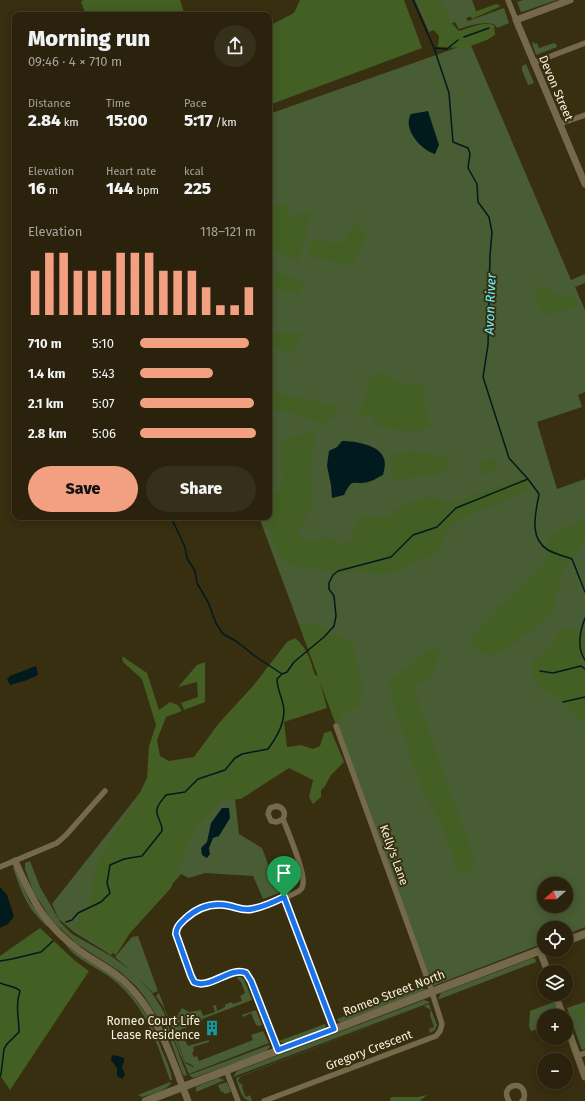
<!DOCTYPE html>
<meta charset="utf-8">
<style>
:root{--surface:#2a220c;--page:#362f1a;--text:#f1f3f6;--muted:#a5a49d;--line:#463f2d;--accent:#f2a081}
body{margin:0;font-family:"Fira Sans",sans-serif;background:var(--page);color:var(--text);height:100vh;display:flex;flex-direction:column;font-size:15px;white-space:nowrap}
*{box-sizing:border-box;margin:0}
p{font-size:13px;color:var(--muted)}
.icon{flex:none;width:22px;height:22px;fill:none;stroke:currentColor;stroke-width:2;stroke-linecap:round;stroke-linejoin:round}
.map{position:relative;flex:1;overflow:hidden}
.sheet{position:absolute;left:12px;top:12px;width:260px;height:508px;display:flex;flex-direction:column;background:var(--surface);border-radius:8px;box-shadow:0 2px 10px #0003,0 0 0 1px var(--line)}
.sheet>*{flex:none}
.needle{width:26px;rotate:249deg}
.fabs{position:absolute;left:537px;top:877px;display:grid;gap:8px}
.fabs a{display:grid;place-items:center;width:36px;height:36px;border-radius:50%;background:var(--surface);box-shadow:0 2px 10px #0003,0 0 0 1px var(--line);font-size:20px}
.pin{position:absolute;display:grid;place-items:center;width:34px;height:34px;color:#fff;margin:-41px -17px;border-radius:50% 50% 50% 0;rotate:-45deg;box-shadow:0 0 4px #0007}
.pin .icon{rotate:45deg}
.round{display:grid;place-items:center;flex:none;width:42px;height:42px;border-radius:21px;background:var(--page)}
.head{display:flex;align-items:center;justify-content:space-between;height:68px;padding:0 16px}
h1{font-size:22px;font-weight:800;line-height:30px}
.stats{display:grid;grid-template-columns:repeat(3,1fr);gap:6px;height:68px;padding:4px 16px}
.stats div{display:grid;align-content:center}
.stats b{font-size:17px;font-weight:800}
.stats small{font-size:11px;font-weight:400}
.stats p{font-size:11px}
.chart{height:112px;padding:8px 16px}
.chart p{display:flex;justify-content:space-between}
.chart svg{width:100%;height:72px;margin-top:4px;stroke:var(--accent);stroke-width:6}
.primary-button{display:flex;gap:8px;margin-top:auto;padding:8px 16px}
.primary-button a{flex:1;height:46px;border-radius:24px;background:var(--accent);color:#111;font-size:16px;font-weight:800;line-height:46px;text-align:center}
.primary-button a+a{background:var(--page);color:var(--text)}
ul{padding:0 16px;list-style:none;font-size:13px}
li{display:grid;grid-template-columns:64px 48px 1fr;align-items:center;height:30px}
li i{height:10px;border-radius:5px;background:var(--accent)}
.map>svg:first-child{display:block}
.green{fill:#485d33;fill-rule:evenodd}
.forest{fill:#445f24}
.water{fill:#001a1d}
.lines{fill:none;stroke-linecap:round;stroke-linejoin:round}
.stream{stroke:#001a1d;stroke-width:1.5}
.minor{stroke:#746a4b;stroke-width:5.5}
.tertiary{stroke:#746a4b;stroke-width:7}
.secondary{stroke:#746a4b;stroke-width:8}
.route-casing{stroke:#fff;stroke-width:8}
.route{stroke:#1a73e8;stroke-width:5}
.labels{text-anchor:middle;dominant-baseline:central;stroke-width:4;stroke-linejoin:round;paint-order:stroke}
.street-label{font-size:12px;fill:#f6f1df;stroke:#382e10}
.poi-label{font-size:12px;fill:#f6f1df;stroke:#382e10;text-anchor:end}
.water-label{font-size:13px;font-style:italic;fill:#67f5ff;stroke:#382e10}
</style>
<div class="map">
<svg width="585" height="1101" viewBox="0 0 585 1101">
<rect width="100%" height="100%" fill="#382e10"/>
<path class="green" d="M415,0H472L477,14L466,18L468,21L504,8L509,23L497,28L494,24C481,22 471,25 459,29L455,22L429,32Z
M523,0H557L522,12H521L517,2Z
M534,42L535,44L537,43L539,48L554,43L556,44L557,47L536,55L532,43Z
M470,43L571,280L585,274V283L575,287L585,310V392L578,395L582,407L537,422L557,489L585,479V927L566,935V928H544V943L433,986L259,517H269V114ZM544,884H566V906H544Z
M526,64L534,83L528,85L522,70V66Z
M146,785L234,790L239,834L262,848L279,893L263,899L253,876L205,873L189,878L181,874L111,955L74,932L59,919L52,904Z
M30,861L40,887L61,923L72,934L111,956L130,970L115,957L132,937L138,936L158,991L153,993L137,977L152,993L164,1012L168,1025L187,1075L184,1076L182,1073L168,1034L144,996L135,985L119,971L77,944L52,921L33,891L25,869V863Z
M14,867L16,870L29,900L48,927C27,909 22,893 13,868Z
M65,944C78,954 92,962 106,971C133,990 149,1015 160,1045C164,1056 171,1068 172,1080H170C156,1041 146,1005 111,978C97,967 76,960 65,944Z
M535,958L536,962L440,999H438L441,993L530,959Z
M238,977H241L244,979L252,1000L202,1019V1021L180,1030L188,1046L209,1040V1042L193,1047L194,1051L192,1053L194,1057L197,1056L199,1061L253,1040L251,1035L263,1031L269,1043L189,1074L177,1047L164,1008L156,996L159,993L185,1063L195,1068L192,1065L185,1062L171,1023L174,1022L182,1008L189,1012L201,1010L203,1016L215,1012L213,1006L216,1005L217,1011L225,1007V1005L231,1002L233,1004L242,1001L240,996L245,993L241,982L237,978Z
M419,988L427,989L425,991L341,1022H339L337,1019Z
M424,1000L430,1002L429,1003L233,1077L237,1071Z
M554,1002L559,1016H544V1027L531,1031L529,1026L530,1011Z
M585,1002V1049L582,1050L567,1008Z
M429,1004L437,1025L435,1030L430,1033L429,1029L434,1027L430,1015L431,1010L424,1006L240,1077L238,1081L243,1086L242,1087L245,1096L247,1097L250,1095L252,1101C241,1101 239,1087 236,1078Z
M256,1010L262,1025L259,1026L256,1025L251,1013L243,1017L242,1015Z
M325,1024L326,1026L324,1029L288,1043H282L279,1041Z
M269,1045L270,1047L265,1052L193,1078L189,1075Z
M218,1078L225,1080L196,1092V1087Z
M170,1082L171,1083C166,1091 151,1094 142,1097L138,1095Z
M227,1082L231,1092L225,1094L223,1092H221L218,1085Z"/>
<path class="forest" d="M83,0H180L185,15H86L81,2Z
M300,0H404L422,48L269,105V26L294,13Z
M417,0H440L449,17L448,19L459,31C470,28 483,21 494,25L495,35L487,40L465,48L438,47L439,36L429,24L424,11Z
M496,4L501,6L472,19L469,14Z
M288,204V217L312,210L299,262L269,248V208L271,206Z
M355,222L366,234L353,265L307,256L312,240L343,243Z
M269,271L303,280L301,295L280,289L269,290Z
M542,286L560,296H574L578,302L574,308L542,315L534,289Z
M269,331L302,333L294,353L269,347Z
M382,372C390,374 391,379 398,382C406,386 416,381 423,387L427,416L431,426L418,431L387,429L373,423V414L359,418L357,416L368,393L365,380Z
M269,391L336,406L338,412C329,425 321,426 309,417L301,418C290,410 282,408 269,411Z
M315,433L310,470L313,495L311,508L298,531L300,538L305,542L328,537L340,544L352,541L354,527L361,517L388,516L399,507L428,497L436,498L440,502H453L521,479L533,483L531,486L522,492L456,522L433,555L391,574H375L363,572L302,568L290,565L278,554L265,517H269V493L279,492L283,480L281,448L286,440L296,435Z
M410,450L444,456L450,464L443,474L392,480L390,456Z
M491,458L501,463L485,477L479,467L482,461Z
M585,515V540L562,573L554,606L549,614L536,627L502,652L491,655L478,652L472,640L482,624L546,561L549,537L556,531L574,525Z
M299,624C313,624 322,622 331,634L340,636L353,643C356,651 356,657 358,665C360,684 368,690 356,708L342,714L340,722L336,725L320,682L327,708L284,722L287,747L301,745L313,749L320,746L324,733L331,731L344,762L331,775L325,786L321,790V797L313,804L309,797L313,780L289,768L241,799L223,800L195,828L171,888L130,933L116,955L74,928L90,902L96,866L113,833L131,811L147,778L149,746L156,725L142,679L123,662L122,656L147,673L159,710L170,702L178,705L182,711L166,717L157,740L160,756L169,761L194,757L219,723L253,686L287,642L295,638C308,649 310,659 315,675L318,676Z
M566,627L585,632V725L562,701L542,689L532,677V661L548,649L558,634Z
M435,647L439,652V657L431,677L412,685L475,860L470,872L461,877L439,819L426,797L412,762L391,695L390,685L393,678L429,650Z
M205,662V702L184,710L181,703L198,697L197,682L178,687L197,665Z
M40,928L74,960L89,971L10,1090L0,1075V956Z
M585,1006V1021L569,1014L571,1012Z
M427,1095L420,1101H390L391,1097H418Z"/>
<path class="water" d="M428,111L439,145L435,154C421,150 402,129 411,114Z
M342,441C354,441 381,445 384,459C386,464 384,470 383,475C378,477 373,481 368,482C353,486 353,476 344,495L332,498L331,485L327,466L329,451L337,447Z
M36,666L38,675L27,680L10,685L7,679L10,676Z
M222,808H229L230,818L219,836L213,838L209,848L210,854L207,858L202,855L201,848L207,842L211,823Z
M0,887L7,895L14,916L8,924L0,928Z
M114,1055L124,1058V1061L122,1067L125,1075L122,1079L117,1076V1068L111,1060L112,1056Z"/>
<g class="lines">
<path class="stream" d="M413,0L434,48L449,93L453,142L468,148L470,154L468,168L477,184L478,202L489,217L492,232L490,255L488,345L483,377L509,458L528,479L539,494C536,512 528,538 548,550C555,554 564,556 572,559L585,592
M464,37L489,28
M434,48L447,49L458,40
M171,517L185,547L187,558L195,571L197,583L208,602L216,623L223,634L236,641L255,656L282,674
M585,618C580,631 576,647 585,660
M540,671L553,673L581,666L585,669
M563,702L585,697
M66,922L72,920L78,913L101,902L110,893L107,883L110,865L124,859L142,856L162,831C163,823 155,816 157,809C158,804 163,799 166,795L185,792L198,779L225,770L235,758L242,754L268,749C277,737 287,720 283,704C281,695 277,688 277,679L282,674L287,672L294,662L324,637L334,626L336,616L334,596L329,589V583L333,575L338,571L391,557L413,535L437,527L456,508L528,479
M0,961L12,959L41,952L53,941
M0,983C6,986 15,986 20,991C15,1006 19,1017 19,1032L7,1044L4,1049L1,1074L0,1076"/>
<path class="minor" d="M508,0L516,20
M533,63L585,43
M559,124L585,115
M0,867L57,843L66,835L105,791
M284,897L334,1029
M278,1050L251,981L246,973C231,966 203,992 193,981C188,975 179,944 176,934C176,927 180,924 185,919C197,907 212,902 229,906C236,908 243,910 250,909C260,908 291,896 299,891C302,889 303,886 303,883C305,871 288,832 283,819C286,813 284,808 277,806L270,808L268,814L271,821L277,822L283,819
M577,1056L585,1053
M226,1070L238,1101
M264,1101L436,1036L440,1031L442,1024L430,986L336,726
M509,1101C498,1084 528,1078 524,1099L522,1101"/>
<path class="tertiary" d="M570,0L516,20L585,184
M15,861C33,901 43,924 80,951C97,963 117,972 131,988C160,1019 173,1062 188,1101
M540,951L548,972
M555,994L563,1016
M566,1024L585,1077"/>
<path class="secondary" d="M566,941L585,934
M146,1101L544,949"/>
</g>
<g class="lines">
<defs>
<path id="route" d="M284,897L334,1029L278,1050L251,981L246,973C230,966 210,990 194,982L191,976L176,934C176,927 180,924 185,919C198,907 213,902 230,906C238,908 244,911 252,909C263,907 274,902 284,897Z"/>
</defs>
<use href="#route" class="route-casing"/>
<use href="#route" class="route"/>
</g>
<defs>
<symbol id="building-bare" viewBox="-9 -9 18 18"><path d="M-4-6H4V6H1V3H-1V6H-4ZM-2.5-4.3h1.7v1.8h-1.7ZM.8-4.3h1.7v1.8H.8ZM-2.5-1h1.7V.8h-1.7ZM.8-1h1.7V.8H.8Z" fill="#0f9aa8" stroke="#382e10" stroke-width="2.5" paint-order="stroke"/></symbol>
</defs>
<g fill-rule="evenodd">
<use href="#building-bare" x="201" y="1017" width="22" height="22"/>
</g>
<g class="labels">
<g class="street-label">
<text transform="translate(556 88) rotate(67)">Devon Street</text>
<text transform="translate(394 855) rotate(70)">Kelly's Lane</text>
<text transform="translate(394 993) rotate(-21)">Romeo Street North</text>
<text transform="translate(369 1050) rotate(-21)">Gregory Crescent</text>
</g>
<g class="poi-label">
<text x="200" y="1021">Romeo Court Life<tspan x="200" dy="14">Lease Residence</tspan></text>
</g>
<g class="water-label">
<text transform="translate(490 304) rotate(-88)">Avon River</text>
</g>
</g>
</svg>
<div class="fabs">
<a><svg class="needle" viewBox="-14 -14 28 28"><path d="M0-13l5 13h-10z" fill="#e53935"/><path d="M0 13l5-13h-10z" fill="#a5a49d"/></svg></a>
<a><svg class="icon" aria-label="locate" viewBox="0 0 24 24"><circle cx="12" cy="12" r="6"/><path d="M12 2v4M12 18v4M2 12h4M18 12h4"/></svg></a>
<a><svg class="icon" aria-label="layers" viewBox="0 0 24 24"><path d="M12 4l9 5-9 5-9-5zM3 14l9 5 9-5"/></svg></a>
<a>+</a>
<a>−</a>
</div>
<div class="pin" style="left:284px;top:897px;background:#1e9e55"><svg class="icon" aria-label="arrive" viewBox="0 0 24 24"><path d="M6 21V4h12l-3 4 3 4H6"/></svg></div>
<section class="sheet">
<div class="head"><div><h1>Morning run</h1><p>09:46 · 4 × 710 m</p></div><a class="round"><svg class="icon" aria-label="share" viewBox="0 0 24 24"><path d="M12 15V3M7 8l5-5 5 5M5 13v7h14v-7"/></svg></a></div>
<div class="stats">
<div><p>Distance</p><b>2.84<small> km</small></b></div>
<div><p>Time</p><b>15:00</b></div>
<div><p>Pace</p><b>5:17<small> /km</small></b></div>
</div>
<div class="stats">
<div><p>Elevation</p><b>16<small> m</small></b></div>
<div><p>Heart rate</p><b>144<small> bpm</small></b></div>
<div><p>kcal</p><b>225</b></div>
</div>
<div class="chart"><p><span>Elevation</span>118–121 m</p>
<svg viewBox="0 0 160 44" preserveAspectRatio="none"><path d="M5 44V17M15 44V6M25 44V6M35 44V17M45 44V17M55 44V17M65 44V6M75 44V6M85 44V6M95 44V17M105 44V17M115 44V17M125 44V27M135 44V38M145 44V38M155 44V27"/></svg>
</div>
<ul>
<li><b>710 m</b>5:10<i style="width:94%"></i></li>
<li><b>1.4 km</b>5:43<i style="width:63%"></i></li>
<li><b>2.1 km</b>5:07<i style="width:98%"></i></li>
<li><b>2.8 km</b>5:06<i style="width:100%"></i></li>
</ul>
<div class="primary-button"><a>Save</a><a>Share</a></div>
</section>
</div>
